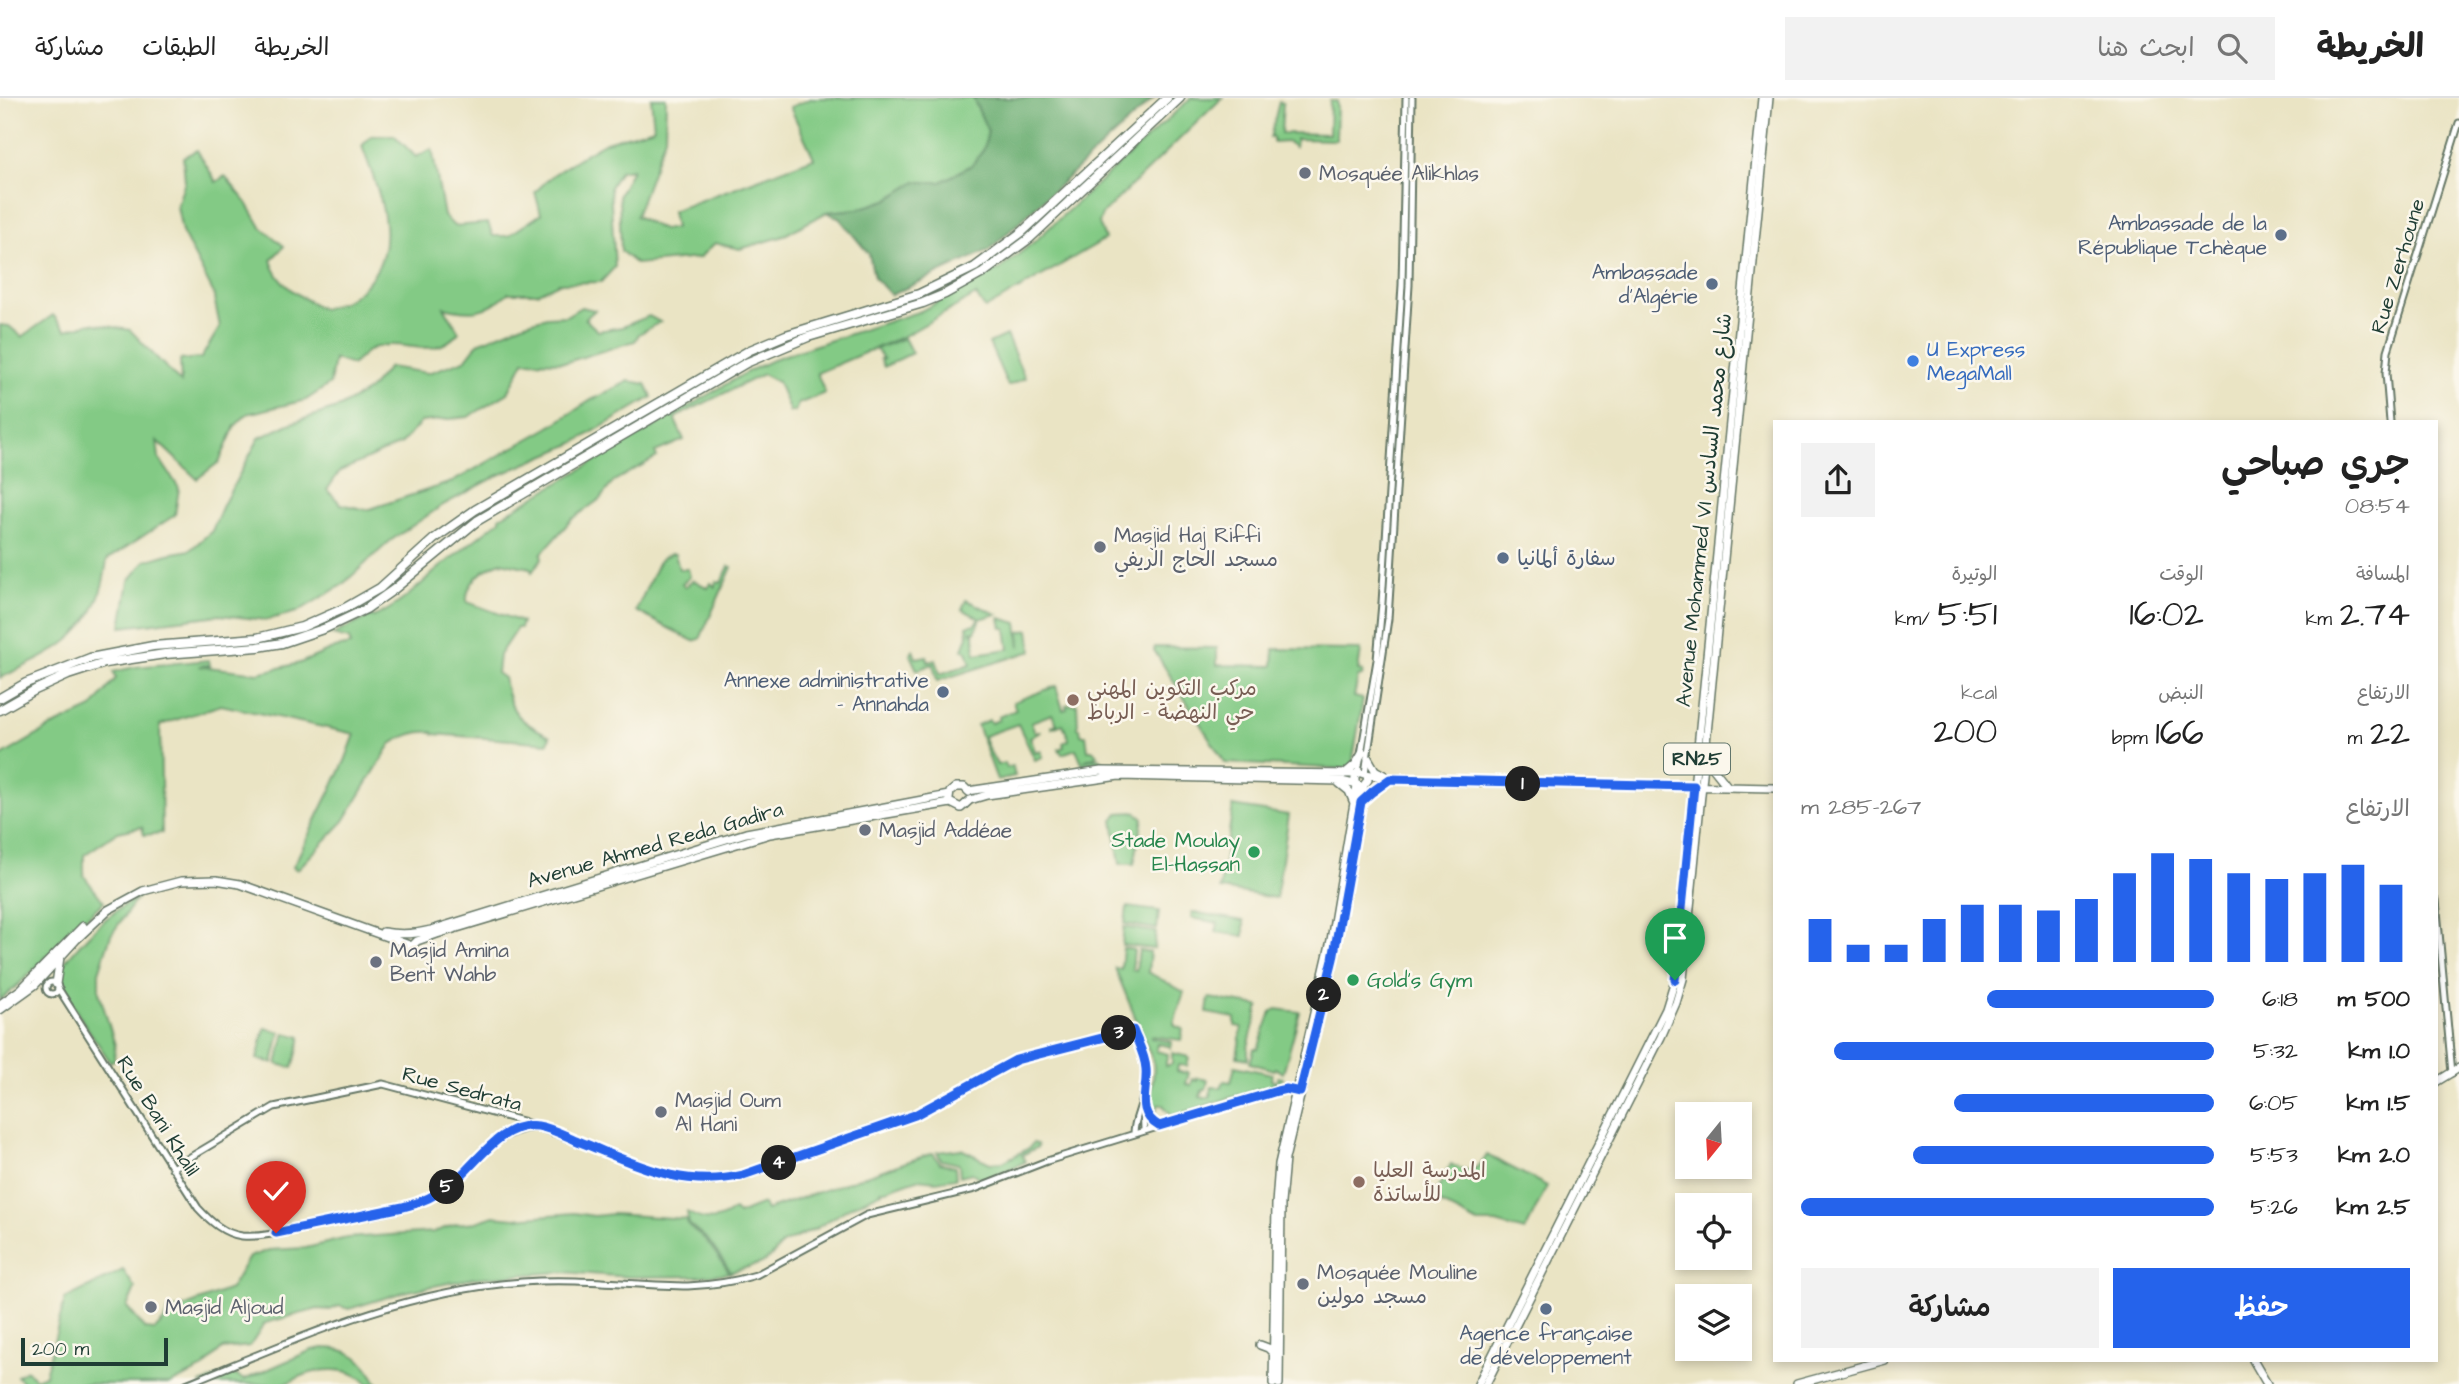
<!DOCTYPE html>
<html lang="ar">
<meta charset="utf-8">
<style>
:root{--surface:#fff;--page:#f2f2f2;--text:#222;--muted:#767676;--line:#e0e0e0;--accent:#2563eb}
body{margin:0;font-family:"Architects Daughter","Playpen Sans Arabic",sans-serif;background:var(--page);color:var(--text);direction:rtl;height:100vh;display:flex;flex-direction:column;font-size:26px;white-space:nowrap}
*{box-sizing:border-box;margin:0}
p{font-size:23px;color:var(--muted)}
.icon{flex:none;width:38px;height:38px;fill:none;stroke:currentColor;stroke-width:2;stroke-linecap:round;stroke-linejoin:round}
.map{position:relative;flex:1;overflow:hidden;direction:ltr}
.details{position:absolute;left:1773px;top:322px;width:665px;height:942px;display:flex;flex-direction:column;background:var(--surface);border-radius:0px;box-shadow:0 4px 10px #0003;direction:rtl}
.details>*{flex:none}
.needle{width:46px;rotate:198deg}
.controls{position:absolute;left:1675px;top:1004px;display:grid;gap:14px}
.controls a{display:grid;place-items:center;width:77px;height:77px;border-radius:0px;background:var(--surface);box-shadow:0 4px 10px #0003;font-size:35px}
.scale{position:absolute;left:21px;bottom:18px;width:147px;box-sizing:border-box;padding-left:7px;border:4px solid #1f3d34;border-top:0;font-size:19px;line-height:24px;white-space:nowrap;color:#1f3d34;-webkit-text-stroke:5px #fbf7ec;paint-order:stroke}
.pin{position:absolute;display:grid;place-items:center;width:60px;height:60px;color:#fff;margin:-72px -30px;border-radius:50% 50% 50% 0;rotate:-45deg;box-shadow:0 0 7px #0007}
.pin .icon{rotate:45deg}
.km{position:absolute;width:35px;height:35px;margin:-18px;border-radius:50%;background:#222;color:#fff;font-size:19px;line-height:35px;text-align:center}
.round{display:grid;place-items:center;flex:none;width:74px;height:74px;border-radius:0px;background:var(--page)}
.head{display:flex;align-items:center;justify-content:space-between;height:119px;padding:0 28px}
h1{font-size:38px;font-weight:600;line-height:52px}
.stats{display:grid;grid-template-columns:repeat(3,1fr);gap:10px;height:119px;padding:7px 28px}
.stats div{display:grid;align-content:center}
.stats b{font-size:35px;font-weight:600}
.stats small{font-size:19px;font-weight:400}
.stats p{font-size:19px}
.chart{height:196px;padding:14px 28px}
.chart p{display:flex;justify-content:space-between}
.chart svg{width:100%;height:126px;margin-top:7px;stroke:var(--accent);stroke-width:6}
.primary-button{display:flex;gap:14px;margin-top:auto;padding:14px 28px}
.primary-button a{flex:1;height:80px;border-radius:0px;background:var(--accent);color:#fff;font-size:28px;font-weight:600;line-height:80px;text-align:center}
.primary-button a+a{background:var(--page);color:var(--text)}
ul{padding:0 28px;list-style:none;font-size:23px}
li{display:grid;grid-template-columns:112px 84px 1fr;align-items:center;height:52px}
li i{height:18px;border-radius:9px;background:var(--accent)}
header{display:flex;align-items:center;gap:42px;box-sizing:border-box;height:98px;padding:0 35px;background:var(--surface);border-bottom:2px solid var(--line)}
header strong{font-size:33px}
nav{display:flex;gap:38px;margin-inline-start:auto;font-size:24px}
.search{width:490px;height:63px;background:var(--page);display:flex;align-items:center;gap:18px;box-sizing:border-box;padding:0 24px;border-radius:0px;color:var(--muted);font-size:26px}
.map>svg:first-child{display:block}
.green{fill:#83ca85;stroke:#51845c;stroke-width:2}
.forest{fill:#6aae72;stroke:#447653;stroke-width:2}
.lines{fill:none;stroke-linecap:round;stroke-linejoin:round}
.minor-casing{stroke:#676;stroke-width:9}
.major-casing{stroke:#676;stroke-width:10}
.highway-casing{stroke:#676;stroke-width:11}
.minor{stroke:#fff;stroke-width:5}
.major{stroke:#fff;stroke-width:7}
.highway{stroke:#fff;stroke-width:8}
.route-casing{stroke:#fff;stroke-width:14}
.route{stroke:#2563eb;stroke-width:9}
.worship-dot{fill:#6b7280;stroke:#fbf7ec;stroke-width:2.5}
.service-dot{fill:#5c6f8a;stroke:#fbf7ec;stroke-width:2.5}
.shop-dot{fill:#3f7fe0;stroke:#fbf7ec;stroke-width:2.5}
.education-dot{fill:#8d6e63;stroke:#fbf7ec;stroke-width:2.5}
.leisure-dot{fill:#2e9e5b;stroke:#fbf7ec;stroke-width:2.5}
.labels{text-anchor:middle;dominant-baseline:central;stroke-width:5;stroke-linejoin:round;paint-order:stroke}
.shield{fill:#fbf7ec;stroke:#61756b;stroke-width:2}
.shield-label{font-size:19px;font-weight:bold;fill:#1f3d34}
.worship-label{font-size:21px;fill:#5b616d;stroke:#fbf7ec;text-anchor:start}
.service-label{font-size:21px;fill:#4e5e75;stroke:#fbf7ec;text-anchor:end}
.street-label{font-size:21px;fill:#1f3d34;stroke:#fbf7ec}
.shop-label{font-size:21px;fill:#366cbe;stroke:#fbf7ec;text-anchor:start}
.education-label{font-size:21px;fill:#785e54;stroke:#fbf7ec;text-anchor:start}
.leisure-label{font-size:21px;fill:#27864d;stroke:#fbf7ec;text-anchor:end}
</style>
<header>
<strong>الخريطة</strong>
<div class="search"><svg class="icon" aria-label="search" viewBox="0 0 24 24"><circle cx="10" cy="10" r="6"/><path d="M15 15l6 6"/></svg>ابحث هنا</div>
<nav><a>الخريطة</a><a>الطبقات</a><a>مشاركة</a></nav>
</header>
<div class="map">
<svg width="2459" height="1286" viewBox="0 0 2459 1286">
<rect width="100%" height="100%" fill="#fbf7ec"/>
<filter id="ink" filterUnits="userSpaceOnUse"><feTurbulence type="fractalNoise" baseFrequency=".0143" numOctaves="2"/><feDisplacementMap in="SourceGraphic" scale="14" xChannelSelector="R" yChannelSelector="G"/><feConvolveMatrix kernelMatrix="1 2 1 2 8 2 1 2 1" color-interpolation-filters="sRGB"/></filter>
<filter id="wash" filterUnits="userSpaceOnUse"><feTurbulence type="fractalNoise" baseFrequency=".00686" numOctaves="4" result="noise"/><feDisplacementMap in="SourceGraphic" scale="28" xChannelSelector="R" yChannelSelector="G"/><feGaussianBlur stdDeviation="1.57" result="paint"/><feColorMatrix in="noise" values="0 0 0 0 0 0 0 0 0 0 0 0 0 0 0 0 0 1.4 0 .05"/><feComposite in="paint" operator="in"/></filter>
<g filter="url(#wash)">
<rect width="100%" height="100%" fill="#eae4c4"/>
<path class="green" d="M651,0H666L665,39L636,118L663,132L675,130L672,113L814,60L790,9L812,0H973L988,33L984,51L972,67L941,85L916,84L887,102L858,111L827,114L781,139L740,151L715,145L699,160L636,166L621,153L619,97L632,71L620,73L610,89L615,169L601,184L559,185L538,195H508C485,215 473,216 444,209L459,234C431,267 401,236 369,252C364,255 357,263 352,267L334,261L330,286L306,302L247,316L235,328L219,364L197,381L157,343L159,360L179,390L175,417L107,462C98,536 62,551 0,580V227L9,228L22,239L53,217L66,232L91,225L130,232L181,285L180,262L201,260L220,229L213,194L182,134L177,108L185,83L183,59L197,52L216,84L225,78L247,105L261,129L284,148L271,162C278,188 300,198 322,211C331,208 344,205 352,199C408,158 381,100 362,48L371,38L394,37L416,59L432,51L444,118L454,128L488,125L493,138H508L541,116L535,94L553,77L585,56L606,44L654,30Z
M1191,0H1222L1102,116L1099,125L1105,141L985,211L976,197L904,238L817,275L825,295L798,306L795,313L790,314L778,284L763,276L676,319L675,322L684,342L655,354L657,359L614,383L600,401L571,422L541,456L542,460L532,474L530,470L501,464C484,470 465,485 467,504L522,524L520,530H517L499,557L497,575L504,580C510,615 518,623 550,638L548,645L434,636L433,634C417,633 405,637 391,646L344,723L297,772L293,769L345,663L355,636L221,607L160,627L162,735L144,737L142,729L118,734L84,757V778L104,804C67,834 38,873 0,902V659L53,628L92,610L116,580L113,574L135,569L209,562L210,567L199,568L258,575L300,565L335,550L351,547L349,541L332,537L371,518L373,519C400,508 417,489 439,470C459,454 480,438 500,422V419L749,273L779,259L921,213L1000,171L1035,143Z
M1330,3H1337L1336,42L1296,41L1295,49L1287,44L1273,45V40H1270L1279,4L1283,5L1281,35L1329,36Z
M581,209L595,212L585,221L598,233L622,229L649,218L660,224L639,236L635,243L567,264L524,263L508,295L468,319L421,324L401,346L340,373L327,392L341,406L367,412L406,399L452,384L548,330L591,302L629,283L646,286L652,299L574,345L497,378L443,407L390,443L342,487L297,514L266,522L220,517L121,529L129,483L145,463L168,456L190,452L212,433L223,407L259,340L289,326L340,309L370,291L389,269L428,275L465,262L478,245L525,225L547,219L566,218Z
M1006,237L1025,280L1008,288L989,245Z
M904,240L912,255L884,269L881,263L883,261H880L882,259L876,251Z
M671,456H675L679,471H688L690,479L682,486L685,489L693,482L708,490L711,485L715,489L716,483L721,485L729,468L732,469L700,541L693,543L636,513L658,465L663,459Z
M966,502L997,516L980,521L975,534L970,533L974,535L975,556L1009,551L1006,530H1002L1000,520L1017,525L1020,549L1019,534L1029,532L1032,553L937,583L933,566L917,572L910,557L913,552L916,560L927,558L928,564L936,562L940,576L971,566L967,553L963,551L968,538L967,528L975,526L979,520L962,511Z
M1155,549L1217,550V567L1273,568L1274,551L1361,552L1358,573L1363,574L1362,578L1358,579L1354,599L1363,601L1352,667L1347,671L1225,665L1154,552Z
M1056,588L1063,612L1067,611L1066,607L1077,606L1078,630H1080L1081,637H1086L1088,652H1092L1098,657L1084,663L1098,660L1102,663L1101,665L1083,667L1076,651L1062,656L1059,651L1064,649L1063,645L1069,642L1063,626L1052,630V628L1057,626L1052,616L1031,624L1035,634H1041L1030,639L1036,655L1041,653L1043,659L1035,662L1018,626L984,638C985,648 992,656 997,667L1005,665L1007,670L1012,668L1015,678L997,682L977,627L989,622L991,625L999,622L998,619L1016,612L1013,604Z
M1233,708L1289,717L1276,800L1220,791Z
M1135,714L1143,720L1134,766H1120L1113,722L1118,715Z
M138,799L111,837L99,874V894L115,947L114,962L110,964C98,944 66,903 61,881C60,876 62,870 64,865C86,838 107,816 138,799Z
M1127,809L1159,813L1157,831L1125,826Z
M1192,814L1244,823V838L1216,834L1218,825L1191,820Z
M1124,829L1156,834L1154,851L1122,847Z
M1123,850L1134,852L1132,872L1136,873L1139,852L1150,854L1148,874L1184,894L1174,925L1175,928L1183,931L1181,942L1152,938L1151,940L1172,944L1171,950L1169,948L1157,946L1156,953L1168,956L1165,968L1172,966V955L1189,959L1187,968L1178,967L1177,973L1185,975L1186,973L1189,975L1186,986L1191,987L1193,981L1197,983V980L1208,982L1206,991H1203L1200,998L1209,1000L1212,989L1221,990L1224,983L1231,984L1235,968L1272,976L1271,982L1276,984L1278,979L1283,980L1281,984L1172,1018L1163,1007H1158L1155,1015C1145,1001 1157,980 1153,963L1115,870L1121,871Z
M1209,900L1259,908L1248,949V961L1237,959L1242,929L1235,928V920L1207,915Z
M1276,911L1300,914L1283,975L1275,970L1274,972L1250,965L1254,951H1258L1271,914Z
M265,930L280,934L273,965L257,961Z
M285,935L301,939L293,970L277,966Z
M1033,1045L1037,1046L1038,1049L1022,1057L1025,1064L987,1081H981L972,1075L960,1078L959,1066L941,1062L937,1054L961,1051L990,1065L1003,1064L1029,1050Z
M933,1055L940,1065L955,1069L956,1080L936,1083L917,1081L886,1092H881L882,1094L852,1108L815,1131L782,1146L772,1158L762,1165L731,1174L708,1142L689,1126L687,1114C704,1124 718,1125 734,1112L738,1116L763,1106L766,1112Z
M1487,1057L1547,1088L1525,1133L1496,1125H1478L1432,1101L1451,1066C1467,1075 1477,1075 1487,1057Z
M574,1115L594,1118L613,1116L686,1121L689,1128L706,1142L730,1175L702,1178L630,1179L562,1174L474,1180L404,1194L349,1211L339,1208L330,1212L318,1211L265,1225L250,1248L222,1251L202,1271L170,1286H24L17,1278L26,1272L35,1281L45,1277L65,1201L123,1172L135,1190L127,1209L145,1231L155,1232L164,1223L169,1211H178L230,1191L249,1159L269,1152L306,1150L347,1140L434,1134L456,1126L476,1124L494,1118L515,1120Z
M323,1250C354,1250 364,1262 378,1286H368C352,1268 323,1270 302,1278C295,1281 289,1285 282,1286C255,1286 227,1286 200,1286L231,1274L244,1282L312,1252Z"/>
<path class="forest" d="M973,0H1154L989,152L891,197L874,179L869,156L840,121L827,114L858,111L887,102L916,84H941L972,67L984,51L988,33Z"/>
</g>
<g filter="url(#ink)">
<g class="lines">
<defs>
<path id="minor" d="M2390,324L2386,275L2388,253L2459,25
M1358,674L1377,562L1382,505L1402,187L1406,0
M1365,675L1388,521L1409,187L1412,0
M2436,802L2452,975
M46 890a6 6 0 1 1 12 0a6 6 0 1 1-12 0Z
M58,890L198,1110C210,1123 224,1136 242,1138C266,1140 292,1131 316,1126C354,1118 400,1117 435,1097C475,1074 484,1036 534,1029
M1143,1004L1144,1032
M172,1070L274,1009L383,986L522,1023L666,1077L685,1081L719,1082L755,1074L923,1013L1023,959L1133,932C1143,957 1149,976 1142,1003C1139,1014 1134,1024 1134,1035
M186,1286C297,1241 400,1193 522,1184C577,1180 633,1187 688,1188C711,1187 733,1184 756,1177L867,1117L975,1091L1047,1063L1242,1003L1286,991L1298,993"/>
<path id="major" d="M1368,660L1375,672L1384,677
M1705,660L1728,689
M1366,676L1390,681L1431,683L1774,690
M1343,677L1355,667L1363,654
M1339,685L1349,693L1354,705
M968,693L1101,673L1356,676
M949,701L950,694L956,689H964L969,694
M1361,704L1375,691L1390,681
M951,705L961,710L970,702L987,697L1119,678L1341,683L1358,687
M383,834C399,837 416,836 431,832L746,735L949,697
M56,886L60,859
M0,906L21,891L83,828
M0,912L35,887L77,841L108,812L143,793L181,783L216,782L240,786L412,848L417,843L437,836L770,736L951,705
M2436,984L2459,970
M1260,1247L1268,1250L1274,1256
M2253,1262L2267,1286
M1273,1286L1276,1106L1279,1066L1331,842L1357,687
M1279,1286L1281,1105L1285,1061L1333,861L1364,687L1368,682L1367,677L1358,674L1355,678V685
M1478,1286L1666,911L1675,882L1762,0
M1486,1286L1661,939L1676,905L1683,881L1769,0
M1797,1286L1885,1262"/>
<path id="highway" d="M0,600L26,585L90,560L153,548L257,540L302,529L345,510L380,490L434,441L475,412L750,252L786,237L919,196L975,169L1022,134L1167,0
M0,612L35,592L68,577L105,565L165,556L258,549L282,545L326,530L366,511L393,492L477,423L746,265L808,239L923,205L945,196L983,175L1030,140L1180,0"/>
</defs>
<use href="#minor" class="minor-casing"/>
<use href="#major" class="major-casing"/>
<use href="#highway" class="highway-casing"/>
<use href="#minor" class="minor"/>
<use href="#major" class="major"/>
<use href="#highway" class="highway"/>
</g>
</g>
<g class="lines" filter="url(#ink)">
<defs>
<path id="route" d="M276,1135L403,1109C421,1105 437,1097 451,1086C476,1068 500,1023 538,1028C551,1030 566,1038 578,1043C634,1065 681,1092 743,1077L915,1017L1016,962L1133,932C1138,945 1145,957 1146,971C1148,993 1135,1014 1159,1028L1277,993L1286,991L1300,994L1333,861L1361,704L1372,694L1390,681L1694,688L1675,882"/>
</defs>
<use href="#route" class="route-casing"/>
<use href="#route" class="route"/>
</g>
<g class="worship-dot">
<circle cx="1305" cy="75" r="7"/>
<circle cx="1100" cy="449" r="7"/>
<circle cx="865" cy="732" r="7"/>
<circle cx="376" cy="864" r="7"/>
<circle cx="661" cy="1014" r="7"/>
<circle cx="1303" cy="1186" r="7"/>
<circle cx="151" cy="1209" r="7"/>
</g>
<g class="service-dot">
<circle cx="2281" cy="137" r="7"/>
<circle cx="1712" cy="186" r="7"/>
<circle cx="1503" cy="460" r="7"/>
<circle cx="943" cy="594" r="7"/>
<circle cx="1546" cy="1211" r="7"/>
</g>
<circle class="shop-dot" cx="1913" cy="263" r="7"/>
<g class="education-dot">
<circle cx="1073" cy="602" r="7"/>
<circle cx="1359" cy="1084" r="7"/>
</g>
<g class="leisure-dot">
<circle cx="1254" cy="754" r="7"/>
<circle cx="1353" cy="882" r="7"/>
</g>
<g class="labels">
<rect class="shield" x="1664" y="645.5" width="66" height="31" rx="5"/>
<g class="shield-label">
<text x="1697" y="661">RN25</text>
</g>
<g class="worship-label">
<text x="1319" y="75">Mosquée Alikhlas</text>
<text x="1114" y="437">Masjid Haj Riffi<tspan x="1114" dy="24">مسجد الحاج الريفي</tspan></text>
<text x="879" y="732">Masjid Addéae</text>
<text x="390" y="852">Masjid Amina<tspan x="390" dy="24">Bent Wahb</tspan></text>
<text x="675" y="1002">Masjid Oum<tspan x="675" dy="24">Al Hani</tspan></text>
<text x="1317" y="1174">Mosquée Mouline<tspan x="1317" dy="24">مسجد مولين</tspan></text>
<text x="165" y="1209">Masjid Aljoud</text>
</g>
<g class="service-label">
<text x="2267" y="125">Ambassade de la<tspan x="2267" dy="24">République Tchèque</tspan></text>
<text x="1698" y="174">Ambassade<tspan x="1698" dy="24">d'Algérie</tspan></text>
<text x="1517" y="460" text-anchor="start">سفارة ألمانيا</text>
<text x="929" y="582">Annexe administrative<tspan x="929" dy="24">- Annahda</tspan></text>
<text x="1546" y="1235" text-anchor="middle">Agence française<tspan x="1546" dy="24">de développement</tspan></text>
</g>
<g class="street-label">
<text transform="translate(2398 168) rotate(-73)">Rue Zerhoune</text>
<text transform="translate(1704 412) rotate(-84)">Avenue Mohammed VI شارع محمد السادس</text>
<text transform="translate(655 747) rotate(-16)">Avenue Ahmed Reda Gadira</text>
<text transform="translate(462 991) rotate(15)">Rue Sedrata</text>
<text transform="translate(158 1018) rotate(58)">Rue Bani Khalil</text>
</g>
<g class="shop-label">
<text x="1927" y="251">U Express<tspan x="1927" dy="24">MegaMall</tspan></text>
</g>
<g class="education-label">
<text x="1087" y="590">مركب التكوين المهني<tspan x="1087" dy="24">حي النهضة - الرباط</tspan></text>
<text x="1373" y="1072">المدرسة العليا<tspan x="1373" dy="24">للأساتذة</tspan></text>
</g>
<g class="leisure-label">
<text x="1240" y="742">Stade Moulay<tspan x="1240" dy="24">El-Hassan</tspan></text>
<text x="1367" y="882" text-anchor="start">Gold's Gym</text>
</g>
</g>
</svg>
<div class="controls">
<a><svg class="needle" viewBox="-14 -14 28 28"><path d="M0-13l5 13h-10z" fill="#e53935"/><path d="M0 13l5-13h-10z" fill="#767676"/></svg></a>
<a><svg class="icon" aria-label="locate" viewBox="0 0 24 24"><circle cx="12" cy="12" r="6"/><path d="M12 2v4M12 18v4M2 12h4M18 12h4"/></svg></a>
<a><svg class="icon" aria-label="layers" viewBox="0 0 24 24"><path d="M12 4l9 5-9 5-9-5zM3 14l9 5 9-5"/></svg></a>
</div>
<div class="scale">200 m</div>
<div class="pin" style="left:1675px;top:882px;background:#1e9e55"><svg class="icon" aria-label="arrive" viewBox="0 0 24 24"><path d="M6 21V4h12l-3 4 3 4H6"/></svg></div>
<div class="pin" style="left:276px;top:1135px;background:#d93025"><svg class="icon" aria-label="check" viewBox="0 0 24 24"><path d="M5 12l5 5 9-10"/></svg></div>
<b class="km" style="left:1523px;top:686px">1</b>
<b class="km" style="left:1324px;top:897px">2</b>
<b class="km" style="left:1119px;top:935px">3</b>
<b class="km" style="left:779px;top:1065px">4</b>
<b class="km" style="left:447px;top:1089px">5</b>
<section class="details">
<div class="head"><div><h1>جري صباحي</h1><p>08:54</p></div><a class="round"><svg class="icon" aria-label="share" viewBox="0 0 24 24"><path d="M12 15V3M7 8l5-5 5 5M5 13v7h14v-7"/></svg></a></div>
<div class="stats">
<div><p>المسافة</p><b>2.74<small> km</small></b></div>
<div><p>الوقت</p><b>16:02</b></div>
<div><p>الوتيرة</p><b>5:51<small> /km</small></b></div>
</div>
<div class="stats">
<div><p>الارتفاع</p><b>22<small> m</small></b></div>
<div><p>النبض</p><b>166<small> bpm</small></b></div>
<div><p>kcal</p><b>200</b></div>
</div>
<div class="chart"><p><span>الارتفاع</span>267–285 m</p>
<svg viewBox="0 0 160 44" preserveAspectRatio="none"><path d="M5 44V29M15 44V38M25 44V38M35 44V29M45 44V24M55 44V24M65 44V26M75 44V22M85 44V13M95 44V6M105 44V8M115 44V13M125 44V15M135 44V13M145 44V10M155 44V17"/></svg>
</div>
<ul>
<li><b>500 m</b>6:18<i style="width:55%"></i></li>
<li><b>1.0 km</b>5:32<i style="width:92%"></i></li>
<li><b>1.5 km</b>6:05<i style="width:63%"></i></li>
<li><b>2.0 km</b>5:53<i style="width:73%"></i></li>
<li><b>2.5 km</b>5:26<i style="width:100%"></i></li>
</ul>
<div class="primary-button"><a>حفظ</a><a>مشاركة</a></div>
</section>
</div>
